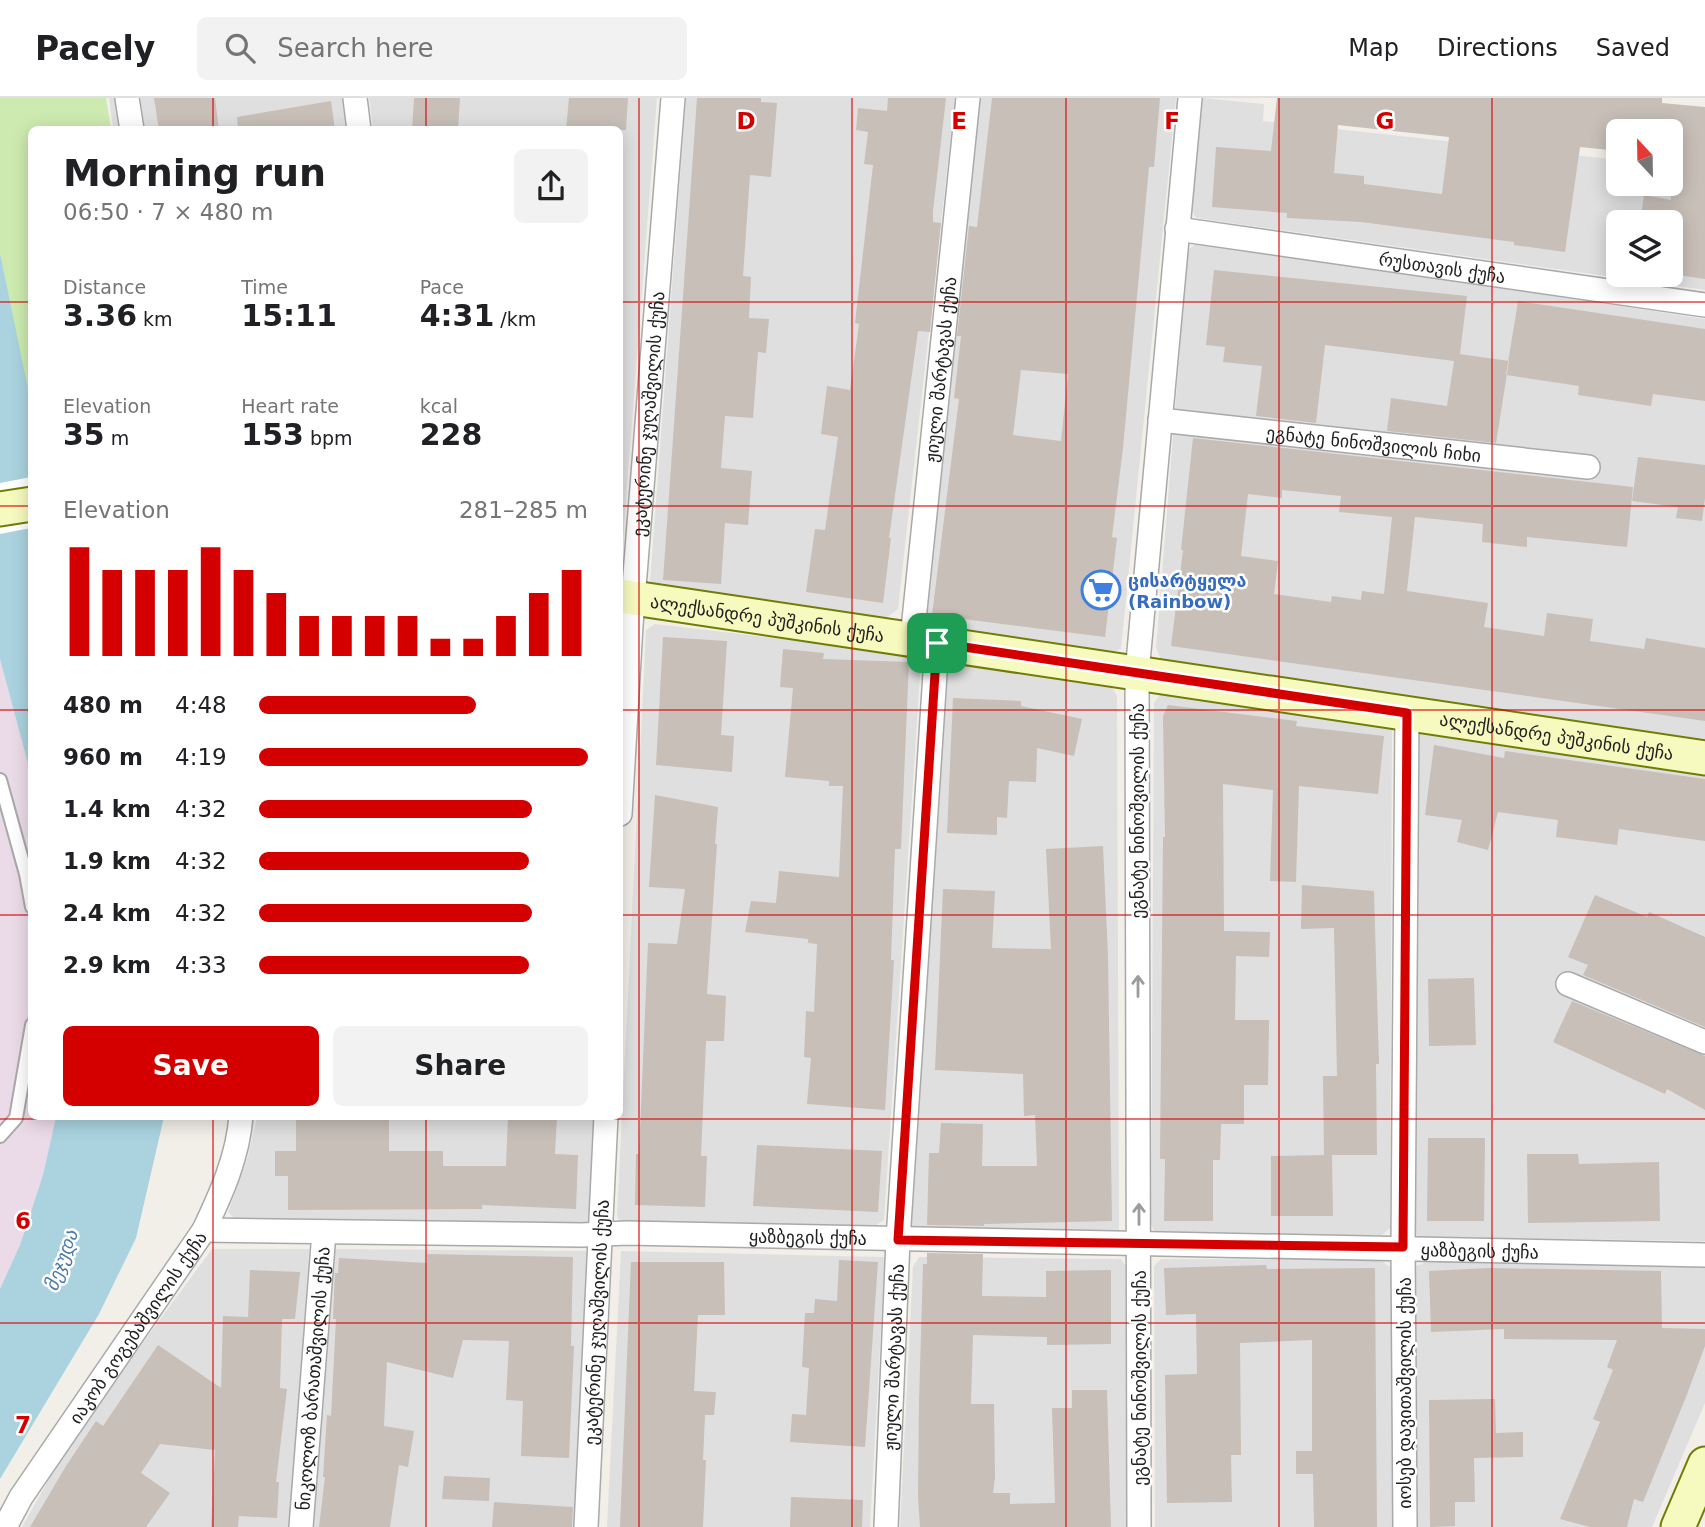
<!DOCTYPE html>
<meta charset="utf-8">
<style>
:root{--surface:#fff;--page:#f2f2f2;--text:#202124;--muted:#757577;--line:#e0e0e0;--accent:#d40000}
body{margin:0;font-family:"DejaVu Sans","Noto Sans Georgian",sans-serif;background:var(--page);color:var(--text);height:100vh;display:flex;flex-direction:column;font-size:26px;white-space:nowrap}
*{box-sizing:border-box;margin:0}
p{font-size:23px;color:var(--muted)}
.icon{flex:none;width:38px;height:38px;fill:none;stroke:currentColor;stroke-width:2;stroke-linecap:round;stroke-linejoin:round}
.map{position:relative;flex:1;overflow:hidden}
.sheet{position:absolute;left:28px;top:28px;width:595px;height:994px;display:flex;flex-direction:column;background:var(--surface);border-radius:10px;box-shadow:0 4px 18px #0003}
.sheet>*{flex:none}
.needle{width:46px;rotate:338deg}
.controls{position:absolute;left:1606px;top:21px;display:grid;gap:14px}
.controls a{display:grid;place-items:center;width:77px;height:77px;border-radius:10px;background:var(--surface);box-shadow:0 4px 18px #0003;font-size:35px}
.pin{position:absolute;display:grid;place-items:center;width:60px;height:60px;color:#fff;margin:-30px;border-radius:14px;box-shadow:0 4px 10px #0006}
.round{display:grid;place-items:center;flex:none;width:74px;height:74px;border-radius:10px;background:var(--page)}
.head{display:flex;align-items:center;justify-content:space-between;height:119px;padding:0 35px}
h1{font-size:38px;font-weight:700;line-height:52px}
.metrics{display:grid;grid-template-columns:repeat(3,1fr);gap:10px;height:119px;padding:7px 35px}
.metrics div{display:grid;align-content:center}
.metrics b{font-size:30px;font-weight:700}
.metrics small{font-size:19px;font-weight:400}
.metrics p{font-size:19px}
.chart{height:196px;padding:14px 35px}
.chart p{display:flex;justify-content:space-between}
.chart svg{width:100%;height:126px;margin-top:7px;stroke:var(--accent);stroke-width:6}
.action{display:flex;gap:14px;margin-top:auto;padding:14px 35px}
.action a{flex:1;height:80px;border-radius:10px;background:var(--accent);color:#fff;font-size:28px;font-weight:700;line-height:80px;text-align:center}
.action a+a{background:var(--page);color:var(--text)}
ul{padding:0 35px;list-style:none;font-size:23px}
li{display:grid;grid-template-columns:112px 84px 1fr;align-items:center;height:52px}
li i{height:18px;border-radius:9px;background:var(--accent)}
header{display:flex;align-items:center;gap:42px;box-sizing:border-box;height:98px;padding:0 35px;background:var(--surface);border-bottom:2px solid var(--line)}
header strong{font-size:33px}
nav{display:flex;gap:38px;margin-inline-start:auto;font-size:24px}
.search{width:490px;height:63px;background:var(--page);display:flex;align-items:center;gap:18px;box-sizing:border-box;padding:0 24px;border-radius:10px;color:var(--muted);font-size:26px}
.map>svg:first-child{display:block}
.residential{fill:#e0dfdf;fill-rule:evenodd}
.industrial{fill:#ebdbe8}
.grass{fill:#cdebb0}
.water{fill:#aad3df}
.pier{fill:#fff}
.building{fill:#c7bfb8;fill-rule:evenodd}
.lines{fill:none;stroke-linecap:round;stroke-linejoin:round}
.service-casing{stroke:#a9a9a9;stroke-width:16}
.minor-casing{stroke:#a9a9a9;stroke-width:26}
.secondary-casing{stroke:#707d05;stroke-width:37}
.service{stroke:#fff;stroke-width:12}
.minor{stroke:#fff;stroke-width:23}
.secondary{stroke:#f7fabf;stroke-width:33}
.oneway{stroke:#9c9c9c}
.route-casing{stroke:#fff;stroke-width:14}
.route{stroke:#d40000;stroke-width:9}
.grid{fill:none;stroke:#d40000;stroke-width:2;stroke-opacity:0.55}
.labels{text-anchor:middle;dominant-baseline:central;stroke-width:5;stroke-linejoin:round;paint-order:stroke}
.street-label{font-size:18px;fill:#222;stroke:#fff}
.shop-label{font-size:18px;font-weight:bold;fill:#366cbe;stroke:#fff;text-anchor:start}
.water-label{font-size:19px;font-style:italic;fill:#4a7aab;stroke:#fff}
.grid-label{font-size:23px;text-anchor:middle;font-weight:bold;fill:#d40000;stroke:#fff;stroke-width:5;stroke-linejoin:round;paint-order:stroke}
</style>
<header>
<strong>Pacely</strong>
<div class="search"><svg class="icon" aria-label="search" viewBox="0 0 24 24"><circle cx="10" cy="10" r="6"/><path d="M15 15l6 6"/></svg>Search here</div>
<nav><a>Map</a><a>Directions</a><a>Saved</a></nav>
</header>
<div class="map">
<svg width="1705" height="1429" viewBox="0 0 1705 1429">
<rect width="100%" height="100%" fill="#f2efe9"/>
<path class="residential" d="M109,0H344L348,31H113Z
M369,0H657L620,480V32L373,31Z
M686,0H955L898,511L886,520L655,491L650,485Z
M979,0H1176L1121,551L1109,555L928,527L922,516Z
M1202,0L1264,6L1263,23L1619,62V86H1671L1705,71V192L1196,120L1192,112ZM1619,124H1671V177H1619Z
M1198,144L1705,221V642L1162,564L1156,550L1188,152Z
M655,526L918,557L921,563L884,1122L872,1130L621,1126L617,1118L646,532Z
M952,564L1111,588L1117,598L1119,1133L1113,1138L918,1134L911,1128L946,569Z
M1160,597L1386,625L1392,631L1390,1130L1382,1137H1156L1151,1126L1154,605Z
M1419,631L1705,673V1143L1419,1139L1412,1133Z
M257,1019H598L593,1126L241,1127L228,1114L247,1062Z
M212,1151H309L291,1429H22L71,1342Z
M332,1151L590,1153L576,1429H314Z
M621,1153L885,1159L870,1429H607Z
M919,1159L1121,1161L1126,1168V1429H900L913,1169Z
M1161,1161L1381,1162L1392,1171V1429H1155L1154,1168Z
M1435,1162L1705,1168V1305L1652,1429H1415V1168Z"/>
<path class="industrial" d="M0,561L31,677L32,1018L56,1019L43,1077L20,1147L0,1191Z"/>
<path class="grass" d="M0,0H106L111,31L32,32L31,310L0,155Z"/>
<path class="water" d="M0,155L32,310L31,677L0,561Z
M56,1019H164L136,1140L99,1216L0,1381V1191L20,1147L43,1077Z"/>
<path class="pier" d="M31,379V430L0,436V385Z"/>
<path class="building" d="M154,0H215L219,32H159Z
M414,0H460L458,32H412Z
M569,0H628L626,32H566Z
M697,0H761V4L777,5L771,79L750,77L743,178L751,179L749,220L769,221L766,255L758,254L753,320L725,318L721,370L752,373L748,427L725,425L721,486L663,482Z
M888,0H946L933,113V124L941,125L930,234L918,233L889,440H891L883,505L806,494L815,431L825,432L838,339L821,336L827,288L850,292L859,226L855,225L873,67L864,66L868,34L856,32L858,10L887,13Z
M992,0H1160L1154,69H1149L1123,350L1112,439L1117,440L1105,539L932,517L959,301L954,300L961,238H957L969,128L977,129ZM1021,272L1068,276L1061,343L1013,337Z
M1277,0H1662V5L1705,9V181L1671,176V124H1640L1644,97L1671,102V33H1619V53L1580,49L1565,154L1514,147V144L1361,124L1287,120V115L1212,109L1216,49L1271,53ZM1338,27L1449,39L1442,96L1364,86V78L1334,75Z
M331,3L335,32H238L237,19Z
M1214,172L1467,198L1460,256L1509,263L1496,345L1387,333L1391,300L1447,308L1454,263L1325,247L1316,325L1256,318L1262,268L1223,264L1225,249L1206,247Z
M1518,203L1705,231V303L1653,296L1651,308L1578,297L1579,288L1506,277Z
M1193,340L1633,389L1627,449L1527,439V449L1482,444L1483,426L1415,419L1407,493L1488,505L1484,529L1544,538L1547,515L1593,521L1590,543L1644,551L1646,540L1705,550V623L1171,548L1183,452H1181ZM1282,392L1341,398L1339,414L1392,419L1384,496L1362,493L1361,502L1332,498L1331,504L1274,496L1278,463L1241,458L1248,396L1282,400Z
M1638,359L1705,367V400L1702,423L1676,420L1678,409L1632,403Z
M663,539L727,543L721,637L734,638L732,674L656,667Z
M783,551L824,555L823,561L909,564L901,751H895L891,862H894L885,1012L807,1006L811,960L804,959L806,913L814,914L817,846L808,845V841L745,834L751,803L776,805L779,773L839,779L843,688H829V683L785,679L793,590L780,589Z
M953,600L1021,603V608L1082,621L1074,658L1037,650L1036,684L1009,683L1007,720L997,719V737L947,735Z
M1168,607L1297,623L1296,628L1384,638L1378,696L1299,688L1296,784L1270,783L1273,692L1223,686L1224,833L1270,834L1269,859L1236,858L1235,922H1269L1268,987H1244V1026H1221L1220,1062H1213V1123H1164L1165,1061H1160L1163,739H1165L1163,618Z
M1434,647L1504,660L1505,653L1705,681V743L1619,731L1617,747L1556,739L1558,722L1498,714L1488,752L1457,744L1462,722L1425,717Z
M655,697L718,709L715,746H717L707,896L726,898L724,943H706L701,1058H707L705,1109L635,1107L636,1056H639L648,845L677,846L685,791L649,789Z
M1103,748L1108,858L1112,1123L984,1126V1128L927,1127L929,1055H939L941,1025L983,1026L982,1068H1037L1035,1017L1024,1018L1023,976L935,972L943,791L995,793L992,850L1051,851L1046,751Z
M1302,787L1374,793L1379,966H1376L1377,1057H1324L1323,978H1337L1334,830L1301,831Z
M1595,797L1647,819L1649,814L1705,839V929L1583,877L1588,867L1568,859Z
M1474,880L1476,947L1429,948L1428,881Z
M1572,903L1705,958V1012L1667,991L1665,996L1553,944Z
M296,1018H389V1053H443V1068H506L508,1018H557L555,1056L578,1057L576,1111L482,1107V1111L288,1112V1078H275V1053H296Z
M1428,1040H1485L1484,1123H1427Z
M757,1047L882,1053L878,1114L753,1108Z
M1527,1056H1578L1579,1066L1659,1064L1660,1123L1528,1125Z
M1332,1057L1333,1118H1271V1058Z
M927,1155L983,1156L982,1198L1046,1199V1173L1111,1172V1246L1047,1247V1239L973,1237L971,1306H994L995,1379L993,1395H1010V1406L1055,1405L1052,1310H1072V1292H1107L1111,1429H920L918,1399L919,1305L923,1166H927Z
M427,1156L573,1159L571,1248H574L569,1360L521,1358L523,1303L506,1302L509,1243L463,1242L453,1280L387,1264L384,1328L414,1333L408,1369L399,1367L390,1429H319L325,1379H323L327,1317L331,1318L336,1221H333L335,1175H338L339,1160L427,1165Z
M839,1162L878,1164L865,1349L790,1344L792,1316L806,1317L809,1270L802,1269L805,1215H814L815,1201L837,1203Z
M631,1164H724L725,1217H698L694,1293L716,1294L714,1317H705L703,1362H706L703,1429H620Z
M1266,1167L1267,1171L1375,1170L1377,1429H1314L1313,1376H1296V1353H1312V1242L1240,1245L1241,1357H1231L1232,1404L1167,1405L1165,1277L1197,1276L1196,1216L1166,1217L1164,1170Z
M1489,1170L1661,1173L1662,1230L1705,1231V1248L1686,1299L1643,1404L1634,1401L1627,1429H1590L1560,1421L1600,1324L1593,1321L1613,1272L1607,1269L1617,1242L1504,1241V1231L1431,1234L1429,1173Z
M250,1172L300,1174L295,1221H282L280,1290L287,1291L276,1384H279L277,1420L239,1418L238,1429H211L215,1352L160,1346L141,1375L170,1395L146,1429H30L66,1368L96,1323L103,1328L158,1247L221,1290L223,1218L248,1219Z
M1495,1301L1496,1335L1523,1334V1359L1474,1360L1475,1404H1455V1428L1430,1429L1429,1302Z
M444,1378L490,1380L489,1403L442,1401Z
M791,1399L863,1402L862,1429H790Z
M494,1404L573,1409L572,1429H492Z"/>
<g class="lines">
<defs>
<path id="service" d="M0,682L26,776L32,809
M0,1038L16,1020L32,927"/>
<g id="minor">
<path d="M127,0L132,32"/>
<path d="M355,0L359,32"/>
<path id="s1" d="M1177,131L1705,207"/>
<path id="s2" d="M1160,322L1588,369"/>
<path id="s3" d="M912,541L968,0"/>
<path id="s4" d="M620,716L631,527L673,0"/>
<path d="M1568,886L1705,944"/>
<path id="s5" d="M204,1132L582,1137L627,1135L1705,1157"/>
<path id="s6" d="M5,1429L21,1399L204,1132C221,1096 238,1059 241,1018"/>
<path id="s7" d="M301,1429L324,1134"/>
<path id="s8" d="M586,1429L606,1018"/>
<path id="s9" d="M886,1429L898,1142L937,545"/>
<path d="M1139,1429L1137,575L1190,0"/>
<path d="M1405,1429L1403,1149L1407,615"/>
</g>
<g id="secondary">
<path d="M0,411L32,406"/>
<path id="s10" d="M620,498L1705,660"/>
<path d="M1678,1429L1705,1366"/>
</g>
</defs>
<use href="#service" class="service-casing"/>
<use href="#minor" class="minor-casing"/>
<use href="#secondary" class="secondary-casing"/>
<use href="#service" class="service"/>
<use href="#minor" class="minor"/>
<use href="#secondary" class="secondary"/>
</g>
<defs><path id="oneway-shaft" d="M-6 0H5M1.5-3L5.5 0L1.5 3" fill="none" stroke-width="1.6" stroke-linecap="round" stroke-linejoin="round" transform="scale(1.75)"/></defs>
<g class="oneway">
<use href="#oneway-shaft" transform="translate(1138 888) rotate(-90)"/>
<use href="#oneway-shaft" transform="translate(1139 1116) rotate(-90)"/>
</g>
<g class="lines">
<defs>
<path id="route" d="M937,545L1407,615L1403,1149L898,1142Z"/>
</defs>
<use href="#route" class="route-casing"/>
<use href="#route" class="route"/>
</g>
<path class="grid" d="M213,0V32M426,0V32M639,0V1429M852,0V1429M1066,0V1429M1279,0V1429M1492,0V1429M0,204H32M620,204H1705M0,408H32M620,408H1705M0,612H32M620,612H1705M0,817H32M620,817H1705M213,1018V1429M426,1018V1429M0,1021H1705M0,1225H1705"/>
<defs>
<symbol id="supermarket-ring" viewBox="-11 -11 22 22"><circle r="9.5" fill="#fff" stroke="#3f7fe0" stroke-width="1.5"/><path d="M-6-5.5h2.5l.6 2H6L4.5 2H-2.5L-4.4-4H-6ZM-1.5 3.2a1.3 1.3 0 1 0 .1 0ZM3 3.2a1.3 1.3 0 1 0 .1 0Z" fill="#3f7fe0"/></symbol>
</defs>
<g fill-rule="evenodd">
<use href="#supermarket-ring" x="1079" y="470" width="44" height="44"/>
</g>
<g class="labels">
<g class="street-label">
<text stroke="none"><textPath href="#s1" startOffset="268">რუსთავის ქუჩა</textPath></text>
<text stroke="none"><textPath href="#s3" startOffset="271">ჟიული შარტავას ქუჩა</textPath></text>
<text stroke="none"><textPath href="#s4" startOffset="401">ეკატერინე ჯუღაშვილის ქუჩა</textPath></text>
<text stroke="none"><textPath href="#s2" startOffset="215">ეგნატე ნინოშვილის ჩიხი</textPath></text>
<text stroke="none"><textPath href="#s10" startOffset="149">ალექსანდრე პუშკინის ქუჩა</textPath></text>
<text stroke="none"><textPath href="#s10" startOffset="947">ალექსანდრე პუშკინის ქუჩა</textPath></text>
<text transform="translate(1137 713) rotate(-90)">ეგნატე ნინოშვილის ქუჩა</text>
<text stroke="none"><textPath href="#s5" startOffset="604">ყაზბეგის ქუჩა</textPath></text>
<text stroke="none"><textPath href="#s5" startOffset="1276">ყაზბეგის ქუჩა</textPath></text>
<text stroke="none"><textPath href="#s8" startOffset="205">ეკატერინე ჯუღაშვილის ქუჩა</textPath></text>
<text stroke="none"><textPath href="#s6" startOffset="240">იაკობ გოგებაშვილის ქუჩა</textPath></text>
<text stroke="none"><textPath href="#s9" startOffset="170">ჟიული შარტავას ქუჩა</textPath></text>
<text transform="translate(1139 1280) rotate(-90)">ეგნატე ნინოშვილის ქუჩა</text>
<text stroke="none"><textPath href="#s7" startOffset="149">ნიკოლოზ ბარათაშვილის ქუჩა</textPath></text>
<text transform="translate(1404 1295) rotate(-90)">იოსებ დავითაშვილის ქუჩა</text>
</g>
<g class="shop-label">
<text x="1128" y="482">ცისარტყელა<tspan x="1128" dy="21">(Rainbow)</tspan></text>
</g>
<g class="water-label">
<text transform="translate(61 1162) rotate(-70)">მეჯუდა</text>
</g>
</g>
<g class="grid-label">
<text x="746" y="31">D</text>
<text x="959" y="31">E</text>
<text x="1172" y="31">F</text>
<text x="1385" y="31">G</text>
<text x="23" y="1131">6</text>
<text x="23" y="1335">7</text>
</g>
</svg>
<div class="controls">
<a><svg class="needle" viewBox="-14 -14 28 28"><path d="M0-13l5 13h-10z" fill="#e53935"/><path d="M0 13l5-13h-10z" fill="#757577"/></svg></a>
<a><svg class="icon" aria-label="layers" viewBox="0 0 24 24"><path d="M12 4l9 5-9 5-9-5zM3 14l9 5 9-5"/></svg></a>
</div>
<div class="pin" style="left:937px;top:545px;background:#1e9e55"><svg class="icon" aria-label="arrive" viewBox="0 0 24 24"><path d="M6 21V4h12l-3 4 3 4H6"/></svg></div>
<section class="sheet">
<div class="head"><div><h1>Morning run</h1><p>06:50 · 7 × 480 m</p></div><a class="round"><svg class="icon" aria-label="share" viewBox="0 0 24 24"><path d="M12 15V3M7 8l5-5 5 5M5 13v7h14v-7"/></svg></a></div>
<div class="metrics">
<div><p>Distance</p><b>3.36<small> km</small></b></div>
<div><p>Time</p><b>15:11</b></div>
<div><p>Pace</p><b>4:31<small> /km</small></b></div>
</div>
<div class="metrics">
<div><p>Elevation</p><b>35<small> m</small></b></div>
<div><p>Heart rate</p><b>153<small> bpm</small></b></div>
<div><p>kcal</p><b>228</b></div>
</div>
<div class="chart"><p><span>Elevation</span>281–285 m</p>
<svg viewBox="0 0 160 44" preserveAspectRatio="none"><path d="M5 44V6M15 44V14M25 44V14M35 44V14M45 44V6M55 44V14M65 44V22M75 44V30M85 44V30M95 44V30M105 44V30M115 44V38M125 44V38M135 44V30M145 44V22M155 44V14"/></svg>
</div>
<ul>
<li><b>480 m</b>4:48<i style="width:66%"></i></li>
<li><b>960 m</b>4:19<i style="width:100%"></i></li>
<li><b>1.4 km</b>4:32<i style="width:83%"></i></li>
<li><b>1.9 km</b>4:32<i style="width:82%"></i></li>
<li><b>2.4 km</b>4:32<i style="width:83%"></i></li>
<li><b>2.9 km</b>4:33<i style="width:82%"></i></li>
</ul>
<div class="action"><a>Save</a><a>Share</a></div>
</section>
</div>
